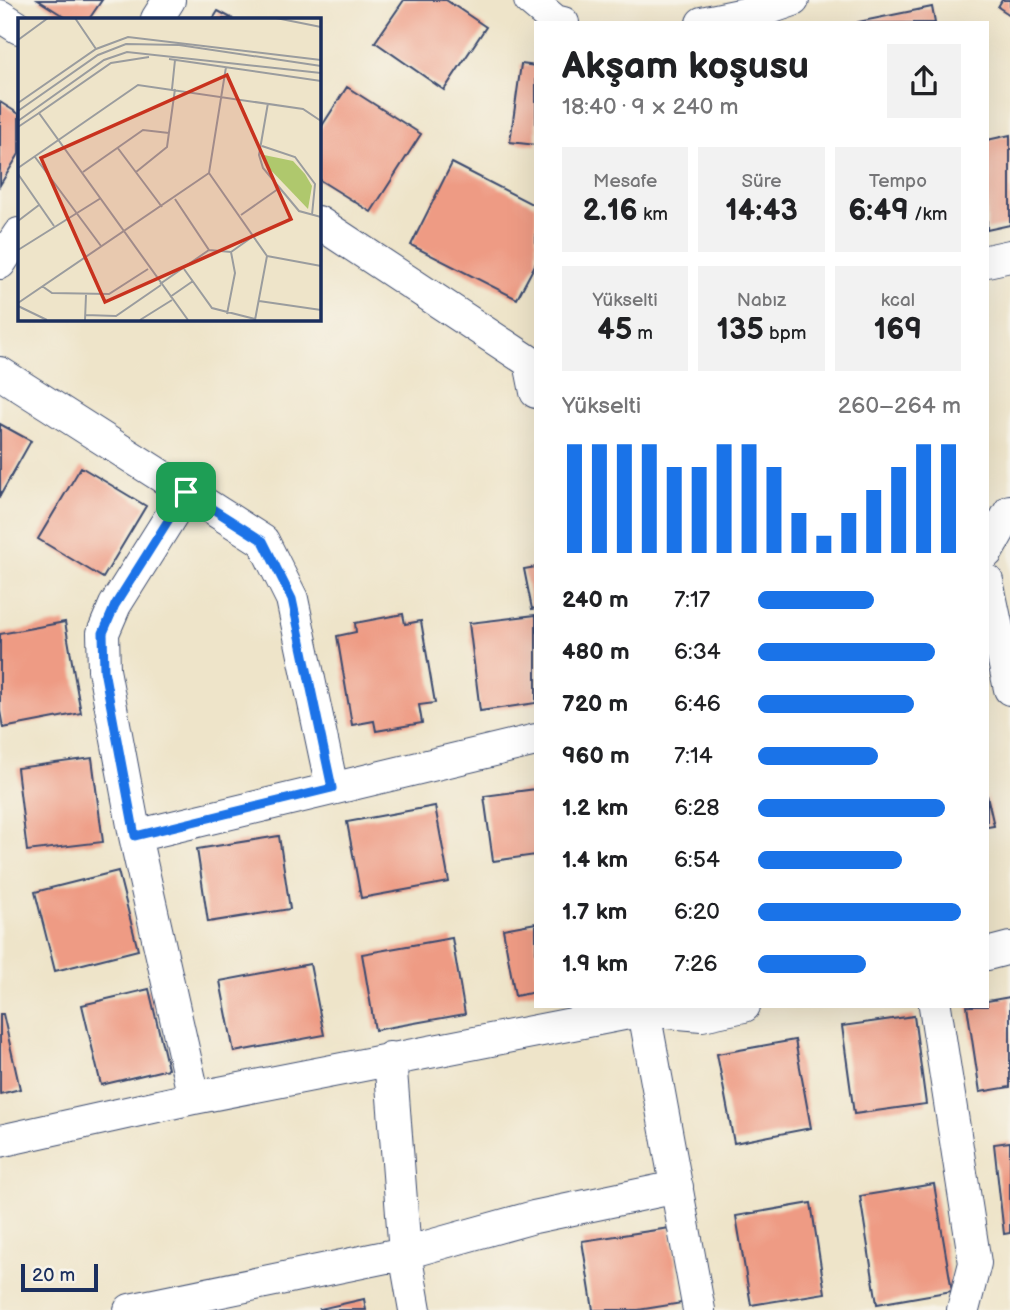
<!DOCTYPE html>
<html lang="tr">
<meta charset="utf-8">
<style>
:root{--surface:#fff;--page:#f2f2f2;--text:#202124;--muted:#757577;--accent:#1a73e8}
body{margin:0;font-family:"Balsamiq Sans",sans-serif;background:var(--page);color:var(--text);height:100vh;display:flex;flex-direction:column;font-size:26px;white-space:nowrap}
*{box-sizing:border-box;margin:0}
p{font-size:23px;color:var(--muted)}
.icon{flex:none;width:38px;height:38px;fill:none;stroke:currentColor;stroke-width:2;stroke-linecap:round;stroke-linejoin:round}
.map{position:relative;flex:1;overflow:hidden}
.panel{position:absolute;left:534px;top:21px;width:455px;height:987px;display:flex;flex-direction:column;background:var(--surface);border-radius:0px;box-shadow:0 7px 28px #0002}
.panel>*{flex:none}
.scale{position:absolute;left:21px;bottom:18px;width:77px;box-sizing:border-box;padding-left:7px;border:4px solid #1b2f5e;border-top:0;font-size:19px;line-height:24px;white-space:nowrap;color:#1b2f5e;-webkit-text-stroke:5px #f7f3e8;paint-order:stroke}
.pin{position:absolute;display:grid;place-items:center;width:60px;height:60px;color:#fff;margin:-30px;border-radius:14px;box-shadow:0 4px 10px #0006}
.round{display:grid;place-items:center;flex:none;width:74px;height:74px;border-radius:0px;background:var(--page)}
.head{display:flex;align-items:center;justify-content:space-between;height:119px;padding:0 28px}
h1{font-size:38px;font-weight:700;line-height:52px}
.metrics{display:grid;grid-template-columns:repeat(3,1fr);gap:10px;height:119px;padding:7px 28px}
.metrics div{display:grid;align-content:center;border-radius:0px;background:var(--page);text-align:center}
.metrics b{font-size:30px;font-weight:700}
.metrics small{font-size:19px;font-weight:400}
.metrics p{font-size:19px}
.chart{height:196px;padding:14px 28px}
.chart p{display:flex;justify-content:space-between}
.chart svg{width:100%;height:126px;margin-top:7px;stroke:var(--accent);stroke-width:6}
ul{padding:0 28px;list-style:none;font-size:23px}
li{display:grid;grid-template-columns:112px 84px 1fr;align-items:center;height:52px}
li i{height:18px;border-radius:9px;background:var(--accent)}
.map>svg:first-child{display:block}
.building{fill:#ee9b84}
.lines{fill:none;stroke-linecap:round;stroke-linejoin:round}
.minor-casing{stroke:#3b4a6e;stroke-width:34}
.minor{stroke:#fff;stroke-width:32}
.route-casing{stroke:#fff;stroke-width:14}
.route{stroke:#1a73e8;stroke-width:9}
.inset-road{fill:none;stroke:#9a9c9e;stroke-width:2}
.view{fill:#c8321e;fill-opacity:0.15;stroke:#c8321e;stroke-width:3.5}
.inset-edge{fill:none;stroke:#1b2f5e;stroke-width:3.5}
</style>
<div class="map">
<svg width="1010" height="1310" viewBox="0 0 1010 1310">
<rect width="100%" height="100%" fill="#f7f3e8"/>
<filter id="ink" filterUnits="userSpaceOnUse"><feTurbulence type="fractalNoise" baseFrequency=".0143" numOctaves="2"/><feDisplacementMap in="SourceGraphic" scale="14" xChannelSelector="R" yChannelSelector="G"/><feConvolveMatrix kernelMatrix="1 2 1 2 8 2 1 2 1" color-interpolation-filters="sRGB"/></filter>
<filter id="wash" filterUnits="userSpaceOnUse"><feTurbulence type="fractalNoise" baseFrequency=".00686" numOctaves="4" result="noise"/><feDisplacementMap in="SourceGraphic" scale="28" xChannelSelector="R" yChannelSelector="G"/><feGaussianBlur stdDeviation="1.57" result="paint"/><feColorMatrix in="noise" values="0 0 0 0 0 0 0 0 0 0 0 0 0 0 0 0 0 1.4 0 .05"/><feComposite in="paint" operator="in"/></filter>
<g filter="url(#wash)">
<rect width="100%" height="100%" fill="#eee4c9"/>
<g id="blocks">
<path class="building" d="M38,0H102L89,19H68Z
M404,0H446L486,27L444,90L375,42Z
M1002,0H1010V15L998,7Z
M932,7L935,23H858V22Z
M218,11L233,19H213Z
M521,64L536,66V145L510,142Z
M347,87L421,134L371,212L318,179V132Z
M0,102L19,114V154L0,185Z
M1010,135V225L987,230V140Z
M452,163L536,206V263L517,299L411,245Z
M0,424L31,441L0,496Z
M81,467L146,506L103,578L38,539Z
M536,567V608L532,609L524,569Z
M403,614L405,624L421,621L435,703L419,705L422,723L376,731L374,721L352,725L337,636L356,632L355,623Z
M536,615V703L480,711L469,623Z
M65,622L81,713L3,728L0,711V634Z
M92,758L103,842L27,851L17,768Z
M536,789V855L493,861L484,796Z
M987,795L994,826L987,827Z
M435,806L449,882L361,898L347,822Z
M279,836L290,909L208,922L197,849Z
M118,871L138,950L55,971L35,892Z
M536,923V992L515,996L503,929Z
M452,938L465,1014L375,1030L362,954Z
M310,964L324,1035L234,1052L220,981Z
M149,989L168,1069L101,1085L82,1005Z
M1010,997V1087L980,1092L967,1006H987V1001Z
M0,1014H3L20,1089L0,1094Z
M914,1016L926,1104L854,1114L842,1026Z
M795,1040L811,1128L734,1143L717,1054Z
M1010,1142V1233L1004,1234L994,1144Z
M934,1184L952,1291L877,1304L860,1196Z
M811,1203L825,1293L751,1305L736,1216Z
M670,1228L682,1303L638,1310H593L582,1241Z
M364,1299L366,1310H321L320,1309Z"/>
</g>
</g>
<g filter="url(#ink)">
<use href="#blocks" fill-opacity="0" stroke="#3b4a6e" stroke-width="2"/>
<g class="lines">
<defs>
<path id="minor" d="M530,0L555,21L563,23
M0,16L19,28
M157,19L169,0
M702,23L764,10L793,0
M318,222L530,362L536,392
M987,261L1010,256
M0,263L19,234
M0,373L263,541L292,599L332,788
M186,492L115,605L103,633L104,670L135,836L194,1098
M987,552L1010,511
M987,581L1010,689
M135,836L536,740
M987,954L1010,948
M643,1006L699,1310
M935,1006L975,1263L963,1310
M390,1058L405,1253L415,1310
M0,1141L194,1098L644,1010L702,1015L744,1006
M130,1310L405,1253L534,1217L677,1187"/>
</defs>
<use href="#minor" class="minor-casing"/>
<use href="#minor" class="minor"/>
</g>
</g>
<g class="lines" filter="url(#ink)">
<defs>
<path id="route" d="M186,492L263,541L292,599L332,788L135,836L104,670L103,633L115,605Z"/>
</defs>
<use href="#route" class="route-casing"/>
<use href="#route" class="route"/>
</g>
<g transform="translate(18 18)">
<rect width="303" height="303" fill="#eee4c9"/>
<path d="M246,137L275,143L287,156L294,168L290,191L247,146Z" fill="#afc86d"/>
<path class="inset-road" d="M57,0L78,31M258,0L303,9M0,22L30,0M131,39L93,45L21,95L170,302M151,41L303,63M154,71L157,42M0,85L78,31L110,19L303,42M250,85L241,137L245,150L281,193L303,199M0,93L80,37L108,26L161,27L303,48M0,103L86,42L109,34L303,55M0,109L21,95M244,128L277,139L297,166L294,197M99,129L144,189M17,139L83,228M0,150L120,67L285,91L303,103M65,154L125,112L151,115M118,154L149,129L157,71M191,155L249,238L237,302M0,156L36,208M157,181L191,232L213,234L237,217M223,197L260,171M0,203L21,187M0,232L83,180M249,238L303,248M166,251L194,290L237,301M142,266L191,232M24,268L34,275L91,276L130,251M152,279L175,263M241,283L303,292M0,285L191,155L208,49M0,288L29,302M209,296L217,255L213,234M67,297L98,298L143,267M67,302L68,277M122,302L154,282"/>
<path class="view" d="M209,57L273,201L87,284L23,140Z"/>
<rect width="303" height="303" class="inset-edge"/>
</g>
</svg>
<div class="scale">20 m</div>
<div class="pin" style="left:186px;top:492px;background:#1e9e55"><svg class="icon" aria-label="arrive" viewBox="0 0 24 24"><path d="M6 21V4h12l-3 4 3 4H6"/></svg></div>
<section class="panel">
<div class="head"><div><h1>Akşam koşusu</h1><p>18:40 · 9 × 240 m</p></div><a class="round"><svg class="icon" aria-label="share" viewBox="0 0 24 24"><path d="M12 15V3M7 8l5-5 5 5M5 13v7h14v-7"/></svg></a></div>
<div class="metrics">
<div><p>Mesafe</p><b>2.16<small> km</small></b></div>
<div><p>Süre</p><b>14:43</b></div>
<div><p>Tempo</p><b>6:49<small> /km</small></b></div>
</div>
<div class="metrics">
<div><p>Yükselti</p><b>45<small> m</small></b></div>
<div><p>Nabız</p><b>135<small> bpm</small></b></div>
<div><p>kcal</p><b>169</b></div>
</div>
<div class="chart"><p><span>Yükselti</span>260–264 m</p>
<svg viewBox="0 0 160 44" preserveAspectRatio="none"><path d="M5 44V6M15 44V6M25 44V6M35 44V6M45 44V14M55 44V14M65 44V6M75 44V6M85 44V14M95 44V30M105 44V38M115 44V30M125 44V22M135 44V14M145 44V6M155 44V6"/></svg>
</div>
<ul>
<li><b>240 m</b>7:17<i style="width:57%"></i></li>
<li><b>480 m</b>6:34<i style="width:87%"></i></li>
<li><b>720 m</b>6:46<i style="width:77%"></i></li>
<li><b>960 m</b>7:14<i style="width:59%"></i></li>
<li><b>1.2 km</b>6:28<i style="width:92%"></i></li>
<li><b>1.4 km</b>6:54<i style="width:71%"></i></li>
<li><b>1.7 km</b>6:20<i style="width:100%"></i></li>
<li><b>1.9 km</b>7:26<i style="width:53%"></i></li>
</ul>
</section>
</div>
